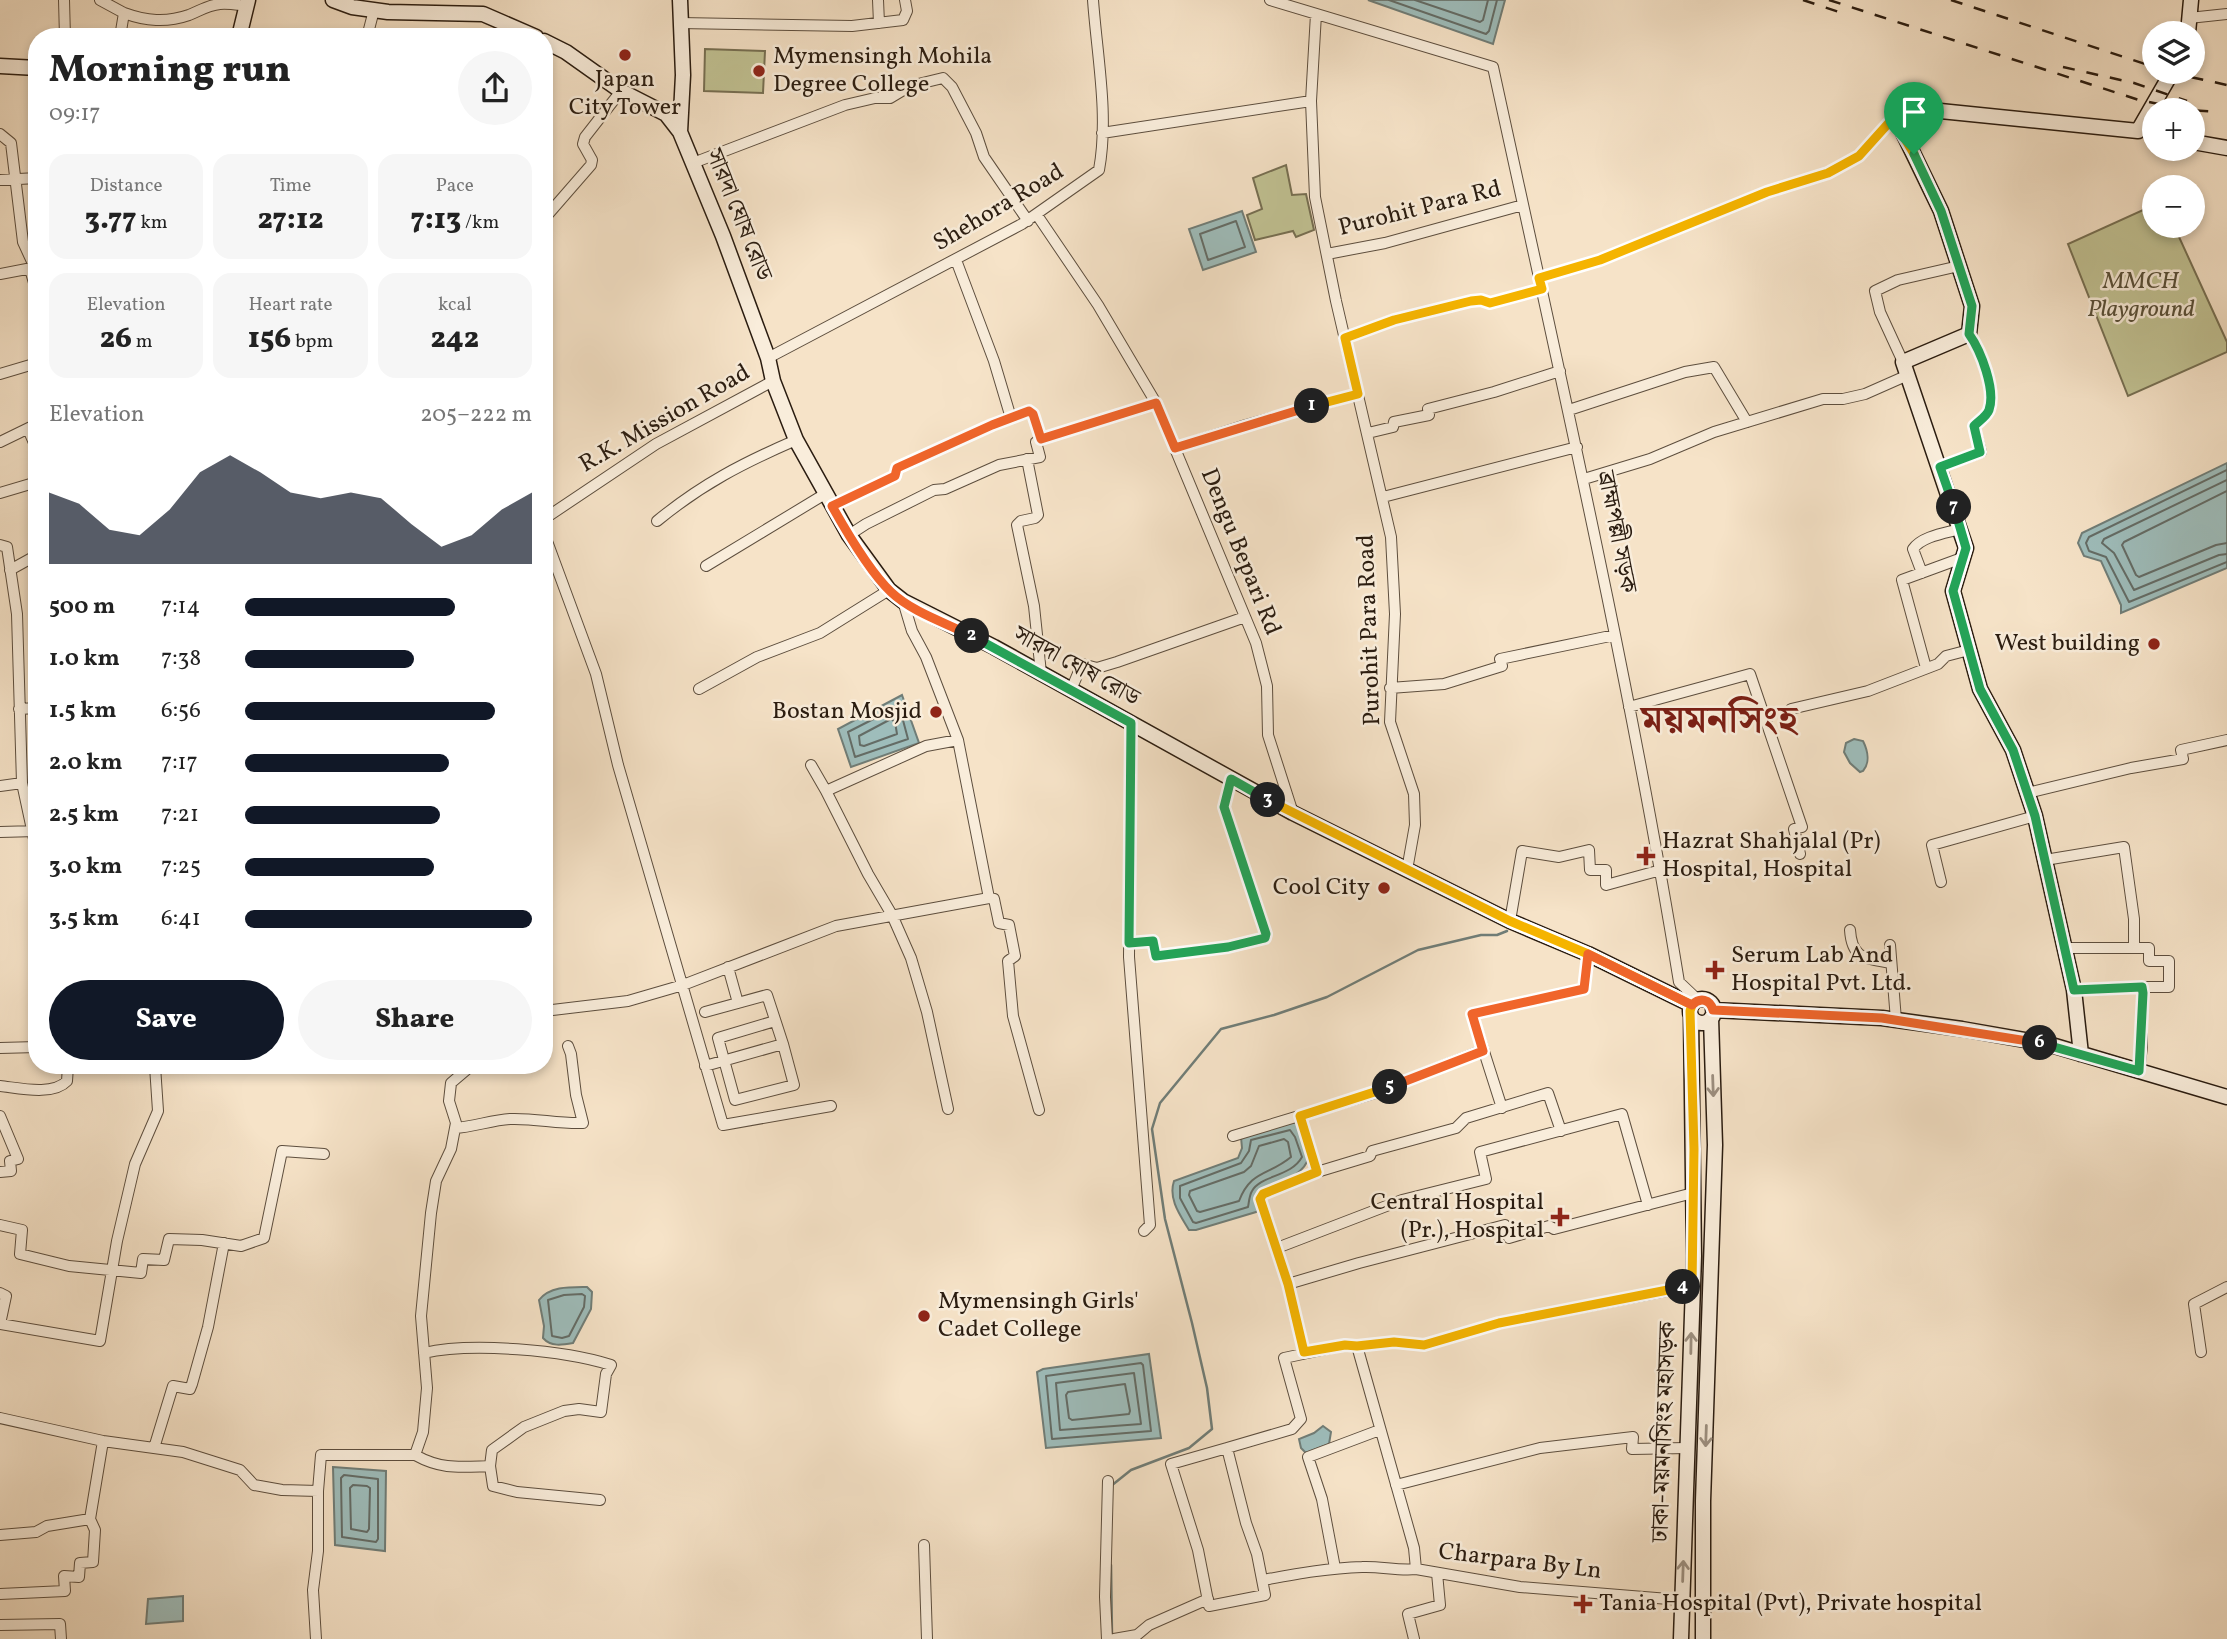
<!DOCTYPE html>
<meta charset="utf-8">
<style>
:root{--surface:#fff;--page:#f6f6f6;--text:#222;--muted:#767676;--accent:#111827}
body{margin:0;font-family:Vollkorn,"Noto Serif Bengali",serif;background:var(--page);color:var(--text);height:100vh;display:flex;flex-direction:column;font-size:26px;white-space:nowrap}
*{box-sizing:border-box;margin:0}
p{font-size:23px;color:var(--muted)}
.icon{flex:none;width:38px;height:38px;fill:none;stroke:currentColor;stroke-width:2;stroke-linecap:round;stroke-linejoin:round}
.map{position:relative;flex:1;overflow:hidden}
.panel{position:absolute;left:28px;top:28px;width:525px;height:1046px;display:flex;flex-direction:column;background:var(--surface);border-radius:28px;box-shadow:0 4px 10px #0003}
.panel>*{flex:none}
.controls{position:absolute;left:2142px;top:21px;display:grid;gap:14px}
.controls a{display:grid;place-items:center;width:63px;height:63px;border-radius:50%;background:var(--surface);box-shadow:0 4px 10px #0003;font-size:35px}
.pin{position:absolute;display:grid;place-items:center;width:60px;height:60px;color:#fff;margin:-72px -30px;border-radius:50% 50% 50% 0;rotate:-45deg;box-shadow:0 0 7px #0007}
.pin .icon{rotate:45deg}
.km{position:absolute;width:35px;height:35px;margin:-18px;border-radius:50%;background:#222;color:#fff;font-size:19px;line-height:35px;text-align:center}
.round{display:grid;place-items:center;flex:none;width:74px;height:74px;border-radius:37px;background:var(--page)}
.overview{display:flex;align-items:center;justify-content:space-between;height:119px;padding:0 21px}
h1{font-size:38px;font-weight:800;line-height:52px}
.figures{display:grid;grid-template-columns:repeat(3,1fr);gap:10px;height:119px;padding:7px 21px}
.figures div{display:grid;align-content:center;border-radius:18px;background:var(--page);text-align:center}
.figures b{font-size:30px;font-weight:800}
.figures small{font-size:19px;font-weight:400}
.figures p{font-size:19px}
.chart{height:196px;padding:14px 21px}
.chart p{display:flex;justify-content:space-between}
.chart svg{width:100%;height:126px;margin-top:7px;fill:var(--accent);opacity:.7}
.button{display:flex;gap:14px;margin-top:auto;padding:14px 21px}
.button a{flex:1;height:80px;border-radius:42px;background:var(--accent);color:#fff;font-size:28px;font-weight:800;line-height:80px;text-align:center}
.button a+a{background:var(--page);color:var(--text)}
ul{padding:0 21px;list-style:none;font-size:23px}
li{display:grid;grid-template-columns:112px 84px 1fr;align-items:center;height:52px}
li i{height:18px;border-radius:9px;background:var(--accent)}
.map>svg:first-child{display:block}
.green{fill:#c1c293;stroke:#766f52;stroke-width:2}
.water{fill:#9ebdbb;stroke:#707d77;stroke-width:2}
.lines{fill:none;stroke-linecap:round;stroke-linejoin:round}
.shore{stroke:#646c66;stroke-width:2}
.stream{stroke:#707d77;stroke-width:2.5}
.street-casing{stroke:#5d4e3e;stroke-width:12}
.secondary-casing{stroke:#2a1c10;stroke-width:17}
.street{stroke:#f9eddb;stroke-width:10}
.secondary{stroke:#f9eddb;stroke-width:14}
.rail{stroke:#2a1c10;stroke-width:2.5;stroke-dasharray:12 12;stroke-linecap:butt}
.oneway{stroke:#9c8f80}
.split-1-casing{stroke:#fff;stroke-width:14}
.split-2-casing{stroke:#fff;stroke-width:14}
.split-3-casing{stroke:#fff;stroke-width:14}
.split-4-casing{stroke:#fff;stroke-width:14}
.split-5-casing{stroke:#fff;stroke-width:14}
.split-6-casing{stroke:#fff;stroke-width:14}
.split-7-casing{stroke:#fff;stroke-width:14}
.split-8-casing{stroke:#fff;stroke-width:14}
.split-1{stroke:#f5b400;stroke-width:9}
.split-2{stroke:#f0652b;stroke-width:9}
.split-3{stroke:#22a559;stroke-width:9}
.split-4{stroke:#f5b400;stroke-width:9}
.split-5{stroke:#f5b400;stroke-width:9}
.split-6{stroke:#f0652b;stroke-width:9}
.split-7{stroke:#22a559;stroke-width:9}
.split-8{stroke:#22a559;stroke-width:9}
.poi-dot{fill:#8f2418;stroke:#f9eddb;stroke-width:2.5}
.labels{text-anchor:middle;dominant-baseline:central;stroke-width:5;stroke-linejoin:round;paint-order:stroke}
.poi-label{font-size:24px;fill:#2a1c10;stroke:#f9eddb;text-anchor:start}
.street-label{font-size:24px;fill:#2a1c10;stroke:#f9eddb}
.park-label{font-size:24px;font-style:italic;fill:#574e37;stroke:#f9eddb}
.town-label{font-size:38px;font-weight:bold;fill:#7a1f14;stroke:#f9eddb}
</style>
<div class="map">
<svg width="2227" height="1639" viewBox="0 0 2227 1639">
<rect width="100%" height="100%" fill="#f6e3c8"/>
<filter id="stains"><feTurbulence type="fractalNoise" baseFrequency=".00286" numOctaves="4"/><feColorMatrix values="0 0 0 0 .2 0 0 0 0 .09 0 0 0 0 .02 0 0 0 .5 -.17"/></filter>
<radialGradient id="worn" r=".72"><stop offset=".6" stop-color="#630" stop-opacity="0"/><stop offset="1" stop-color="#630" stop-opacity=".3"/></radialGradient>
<path class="green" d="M705,49L765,51L763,93L704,91Z
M1286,165L1292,195L1306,194L1314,230L1296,237L1293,231L1255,240L1247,215L1262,209L1253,178Z
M2154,205V226H2174L2227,342V352L2128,396L2068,244Z"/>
<path class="water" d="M1368,0H1505L1493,44Z
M1242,211L1256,252L1203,270L1189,229Z
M2227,463V568L2121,613V605L2101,561L2084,556L2078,543L2082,533Z
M902,695L919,743L851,767L838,729Z
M1854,739L1863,741C1868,751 1870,763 1863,771L1860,772L1850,763L1844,752L1846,743Z
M1291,1122L1297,1123L1309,1156C1305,1176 1277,1184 1262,1191L1259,1210L1256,1212L1196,1230H1189C1180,1215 1168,1199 1174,1181L1238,1158L1242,1148L1241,1137Z
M587,1287L592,1292L591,1309L573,1343C562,1345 551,1347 543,1338L544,1326L539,1300C550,1286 570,1287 587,1287Z
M1149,1354L1161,1438L1046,1448L1037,1372L1043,1369Z
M1323,1426L1331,1432L1329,1444L1306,1453L1301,1448L1299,1439L1314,1433Z
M333,1467L386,1471L385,1551L335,1545Z
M183,1596V1621L146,1624L148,1599Z"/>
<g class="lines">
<path class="shore" d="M1389,0L1486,34L1489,31L1497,0
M1415,0L1480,22L1483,20L1488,0
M1236,221L1245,247L1208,260L1200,234Z
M2227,470L2089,537L2086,543L2089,551L2106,557L2129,602L2227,562
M2227,480L2104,539L2102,543L2114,553L2134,590L2219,555L2227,554
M2227,491L2124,542L2122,545L2136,575L2139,577L2216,545L2227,543
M897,707L900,709L908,739L855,757L848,732Z
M891,719L895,722L897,734L864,746L860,745L859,736Z
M1290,1130L1295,1137L1302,1157C1291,1177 1261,1175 1252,1191C1249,1196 1249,1203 1248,1207L1196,1223L1193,1222L1180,1198V1186L1241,1163L1249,1151L1251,1140Z
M1284,1139L1288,1142L1291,1157C1268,1176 1251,1170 1239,1201L1200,1212L1197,1211L1189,1195L1190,1191L1244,1172L1251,1166L1259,1146Z
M582,1294L585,1296L584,1307L569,1336L562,1338L552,1336L548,1300L564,1295Z
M1141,1363L1143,1365L1151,1431L1052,1439L1046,1376Z
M1134,1373L1141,1424L1060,1430L1056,1383Z
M1125,1384L1130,1411L1129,1414L1072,1420L1069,1418L1066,1395L1068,1392Z
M344,1475L378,1479V1539L376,1542L342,1537L341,1478Z
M353,1485L367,1486L370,1488L369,1529L367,1532L351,1529L350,1488Z"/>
<path class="stream" d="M1111,1486L1131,1470L1189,1448L1212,1429L1207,1388L1192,1323L1165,1219L1152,1129L1160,1103L1221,1029L1274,1015L1327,997L1418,950L1481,935H1497L1507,931
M1111,1565L1112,1636"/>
<defs>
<path id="street" d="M64,0L65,37
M100,0L124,13L120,37
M878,0L879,23
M1270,0L1493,67C1559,371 1629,675 1679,982L1698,1000
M124,13C146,21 166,23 189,15C199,11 208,5 220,4C228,3 238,5 247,6
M1316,14L1311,101L1315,197L1336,301L1391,537L1395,614L1390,722L1414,794L1415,825L1407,870
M2189,18L2227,14
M680,23L852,26L903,20L907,11L905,0
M367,37L374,10
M1102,133L1311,101
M0,134L11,143L23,242L35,268
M693,163L845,105L875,98H890L910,86L943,78L952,87L976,133L984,157L1028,221
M0,180L37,178
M1037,215L1098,305L1156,403L1256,643L1267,686L1268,735L1293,813
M544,219L591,165L592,160L583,144L585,137L621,91
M1327,254L1385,243L1523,205
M956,260L994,361L1011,418
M30,269L37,293
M0,274L37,267
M1539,278L1600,260L1767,192L1828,173L1859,156L1895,116
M1345,338L1393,320L1471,301L1481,300L1490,303L1542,289
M768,358L1022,224L1099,170C1109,115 1097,56 1093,0
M1903,362L1880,312L1875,291L1898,280L1959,266
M0,374L37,363
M1569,410L1685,372L1714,367L1747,422
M28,429L37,450
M1368,433L1393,427L1394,422L1429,415L1428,409L1494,392L1560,371
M0,442L37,424
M1175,448L1246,425L1358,394
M1027,459L1038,515L1035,518L1021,521L1017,525L1034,606L1041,673
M1940,467L1981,452L1974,426C1979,421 1987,416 1989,410C1996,390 1981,351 1969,334
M1584,479L1650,459L1714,432L1823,399H1843L1865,394L1908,375
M0,493L37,482
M1383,497L1577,447
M832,506L895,476L897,468L992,425L1029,411L1033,414L1041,439L1156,403
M544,519L656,444L773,381
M657,521C702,484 743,463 796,440
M544,533L596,674L618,765L723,1125L831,1106
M849,535L866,524L934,490L945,489L999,465L1040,457L1036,442L1041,439
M0,545L7,547L17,614L22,783L37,853
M706,566L825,494
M10,570L37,555
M1922,573L1913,549C1922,536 1946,533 1960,529
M1926,668L1902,580L1962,558
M1390,688L1444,684L1502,666L1500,659L1615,635
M699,689L757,657L820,633L889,590
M1071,690L1082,664L1097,668L1117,662L1245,617
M1629,707L1750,674L1802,827L1794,829L1800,854
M19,709L37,708
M1791,709L1868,691L1938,664L1946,656L1969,650
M1131,723L1129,957L1150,1225L1144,1231
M811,765L826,791L926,746L958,740
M0,786L22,783
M826,791L868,874L892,915L911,958L927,1012L948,1109
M2027,793L2131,768L2183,759L2181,750L2227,740
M0,832L36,831
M2045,860L2124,847L2134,919V948
M1941,882L1932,845L2035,816
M989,898L994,899L999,923L1009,925L1015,956L1008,961L1013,1016L1039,1110
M1510,921L1522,851L1559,857L1589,850L1590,870H1606V885L1661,870
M1850,930C1852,960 1866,958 1891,963
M1129,943L1153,941L1156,956L1228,947L1265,938L1266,935L1224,807L1231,779
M1890,945L1896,1020
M2066,948H2149V961H2169V987H2142
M728,967L738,1003
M2074,990L2142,987V1047L2139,1071
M544,1011L628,1001L683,985L836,926L989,898L958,740L926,657L912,631L903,601
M775,1021L718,1038L735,1100L794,1085L783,1044
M0,1048L37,1047
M705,1066L783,1044L767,995L705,1012
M0,1086C19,1088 53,1096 67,1081L68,1066
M1502,1108L1472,1014L1584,989L1588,954
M0,1116L18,1159L10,1161L11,1171L0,1172
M1300,1116L1317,1172
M455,1128C473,1127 492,1120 510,1119C535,1118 558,1124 583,1123L576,1095L571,1054L568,1046
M1233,1136L1375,1093L1483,1050
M0,1225L22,1230L20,1254L69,1266L141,1273L143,1259L164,1260L169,1239L202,1240L241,1246L264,1238L282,1151L324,1154
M1277,1248L1402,1200L1486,1179L1480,1152L1622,1114L1648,1205
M1288,1284L1359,1263L1505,1225L1509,1238L1549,1226L1554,1229L1693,1193
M0,1293L6,1296L0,1324
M0,1324L100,1341L117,1241L135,1164L158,1111L155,1066
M1357,1346L1414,1548L1416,1569L1520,1587L1681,1600
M1304,1352L1288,1284L1260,1199L1263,1194L1317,1172L1370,1156L1372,1151L1456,1128L1466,1118L1548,1093L1561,1131
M2201,1352L2194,1304L2227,1287
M424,1353C471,1342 564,1350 611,1365L606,1374L601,1412L579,1409L564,1411L524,1427L492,1450L490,1466
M0,1418L103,1441L183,1452L240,1470L254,1485L282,1490L318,1491
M154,1448L173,1386L190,1389L192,1384L208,1327L224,1243
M1227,1448L1171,1464L1198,1550L1209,1606L1265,1595L1257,1554L1246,1523L1227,1448L1292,1429L1301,1419L1284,1358L1345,1345L1357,1346L1394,1342L1424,1345L1499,1323L1692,1286
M415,1455C442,1470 460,1467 490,1466L493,1486L517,1492L600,1500
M1396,1485L1540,1448L1633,1437L1632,1449L1687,1448
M0,1535L36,1532L47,1526L90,1519
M924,1545L927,1639
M1335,1568L1322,1499L1308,1457L1377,1431
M1263,1580C1296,1574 1328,1568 1362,1567C1380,1566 1398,1571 1416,1569
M0,1594L65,1591L64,1576L79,1577L80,1563L93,1562L95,1530L90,1519L103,1441
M0,1625L60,1624L61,1639
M316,1639L313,1590L318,1551V1491L321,1455H415L423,1432L427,1388L421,1316L431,1213L436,1181L451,1149L456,1123L449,1101L451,1083L471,1066
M1107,1639L1105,1597L1108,1481
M1114,1639L1137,1635L1149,1625L1208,1599
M1414,1639L1408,1614L1440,1605L1437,1573"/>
<path id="secondary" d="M333,0L352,7L388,12L483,14L536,37
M680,0L683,75L680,132
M2188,33L2191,0
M239,37L248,0
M544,41L566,52L621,91L666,114L680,132L723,236L768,358L773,381L796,440L849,535L889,590L903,601L994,647L1293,813L1510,921L1588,954L1692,1005
M0,66L37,68
M2193,142L2227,148
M1690 1011a12 12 0 1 1 24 0a12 12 0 1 1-24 0Z
M1713,1010L1882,1018L1962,1029L2048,1044L2227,1097
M2081,1054L2074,990L2035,816L2013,750L1980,689L1953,591L1966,548L1903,362L1969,334L1972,306L1941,211L1895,116L1901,107L2138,131L2172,72
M1681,1639L1694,1256L1691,1017
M1703,1639V1501L1715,1145L1711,1018"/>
</defs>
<use href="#street" class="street-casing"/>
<use href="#secondary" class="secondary-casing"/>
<use href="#street" class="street"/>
<use href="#secondary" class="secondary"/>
<path class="rail" d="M1803,0L1839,12
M1829,0L2139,100L2187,110L2219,112
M1951,0L2154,67
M2063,67L2134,83L2187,101
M2168,72L2227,85"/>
</g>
<defs><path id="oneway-shaft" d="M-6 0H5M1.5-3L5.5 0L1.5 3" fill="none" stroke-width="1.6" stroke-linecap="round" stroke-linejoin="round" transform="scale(1.75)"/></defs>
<g class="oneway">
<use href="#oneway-shaft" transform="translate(1713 1086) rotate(88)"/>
<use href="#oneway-shaft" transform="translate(1691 1343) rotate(-89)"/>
<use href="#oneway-shaft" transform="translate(1706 1436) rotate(92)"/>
<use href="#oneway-shaft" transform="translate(1683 1571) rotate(-88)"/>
</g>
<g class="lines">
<defs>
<path id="split-1" d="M1312,406L1358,394L1345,338L1394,320L1471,301L1481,300L1490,303L1542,289L1539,278L1600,260L1767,192L1828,173L1859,156L1895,116L1898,127L1914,154"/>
<path id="split-2" d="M972,636C946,623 912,612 891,592C871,573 846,531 832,506L895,476L897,468L992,425L1029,411L1033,414L1041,439L1156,403L1175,448L1312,406"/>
<path id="split-3" d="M972,636L1131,723L1129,943L1153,941L1156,956L1228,947L1265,938L1266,934L1224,807L1231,779L1268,800"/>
<path id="split-4" d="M1268,800L1510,921L1588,954L1692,1005L1690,1011L1694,1149L1692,1286L1683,1287"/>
<path id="split-5" d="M1390,1087L1300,1116L1317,1172L1263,1194L1260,1199L1288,1284L1304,1352L1345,1345L1357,1346L1394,1342L1424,1345L1499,1323L1683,1287"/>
<path id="split-6" d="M1390,1087L1483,1051L1472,1014L1584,989L1588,954L1692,1005C1700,997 1710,999 1713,1010L1882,1018L2040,1043"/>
<path id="split-7" d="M1954,507L1966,548L1953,591L1980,689L2013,750L2035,816L2074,990L2142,987L2143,993L2139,1071L2040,1043"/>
<path id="split-8" d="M1914,154L1941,211L1972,306L1969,334C1981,351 1996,390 1989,410C1987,416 1979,421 1974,426L1980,452L1940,467L1954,507"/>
</defs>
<use href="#split-1" class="split-1-casing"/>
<use href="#split-2" class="split-2-casing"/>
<use href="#split-3" class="split-3-casing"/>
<use href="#split-4" class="split-4-casing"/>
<use href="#split-5" class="split-5-casing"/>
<use href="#split-6" class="split-6-casing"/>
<use href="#split-7" class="split-7-casing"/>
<use href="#split-8" class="split-8-casing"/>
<use href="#split-1" class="split-1"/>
<use href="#split-2" class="split-2"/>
<use href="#split-3" class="split-3"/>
<use href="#split-4" class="split-4"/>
<use href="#split-5" class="split-5"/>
<use href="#split-6" class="split-6"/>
<use href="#split-7" class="split-7"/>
<use href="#split-8" class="split-8"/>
</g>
<g class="poi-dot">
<circle cx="625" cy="55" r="7"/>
<circle cx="759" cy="71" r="7"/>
<circle cx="2154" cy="644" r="7"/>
<circle cx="936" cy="712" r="7"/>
<path d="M1642.5 845.5h7v7h7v7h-7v7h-7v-7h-7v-7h7z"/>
<circle cx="1384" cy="888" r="7"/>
<path d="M1711.5 959.5h7v7h7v7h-7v7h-7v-7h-7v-7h7z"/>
<path d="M1556.5 1206.5h7v7h7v7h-7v7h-7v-7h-7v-7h7z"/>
<circle cx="924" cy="1316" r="7"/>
<path d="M1579.5 1593.5h7v7h7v7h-7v7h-7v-7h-7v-7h7z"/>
</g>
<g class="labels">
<g class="poi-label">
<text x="773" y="57">Mymensingh Mohila<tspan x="773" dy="28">Degree College</tspan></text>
<text x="625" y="80" text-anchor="middle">Japan<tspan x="625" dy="28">City Tower</tspan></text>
<text x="2140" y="644" text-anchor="end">West building</text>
<text x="922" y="712" text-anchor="end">Bostan Mosjid</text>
<text x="1662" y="842">Hazrat Shahjalal (Pr)<tspan x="1662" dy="28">Hospital, Hospital</tspan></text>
<text x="1370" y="888" text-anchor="end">Cool City</text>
<text x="1731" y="956">Serum Lab And<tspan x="1731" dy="28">Hospital Pvt. Ltd.</tspan></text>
<text x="1544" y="1203" text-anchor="end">Central Hospital<tspan x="1544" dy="28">(Pr.), Hospital</tspan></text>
<text x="938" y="1302">Mymensingh Girls'<tspan x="938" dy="28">Cadet College</tspan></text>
<text x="1599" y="1604">Tania Hospital (Pvt), Private hospital</text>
</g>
<g class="street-label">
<text transform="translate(999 208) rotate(-31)">Shehora Road</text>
<text transform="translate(1420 209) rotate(-14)">Purohit Para Rd</text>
<text transform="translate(738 215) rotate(68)">সারদা ঘোষ রোড</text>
<text transform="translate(665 419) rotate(-30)">R.K. Mission Road</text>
<text transform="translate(1616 532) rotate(79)">ব্রাহ্মপল্লী সড়ক</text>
<text transform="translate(1240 552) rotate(68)">Dengu Bepari Rd</text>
<text transform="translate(1370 630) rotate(-92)">Purohit Para Road</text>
<text transform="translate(1076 667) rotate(29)">সারদা ঘোষ রোড</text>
<text transform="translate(1665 1432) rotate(-88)">ঢাকা-ময়মনসিংহ মহাসড়ক</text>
<text transform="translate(1520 1562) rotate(7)">Charpara By Ln</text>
</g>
<g class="park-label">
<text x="2141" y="282">MMCH<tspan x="2141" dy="28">Playground</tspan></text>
</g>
<g class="town-label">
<text x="1719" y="722">ময়মনসিংহ</text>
</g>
</g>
<rect width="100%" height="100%" filter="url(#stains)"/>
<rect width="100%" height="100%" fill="url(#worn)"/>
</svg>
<div class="controls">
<a><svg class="icon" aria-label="layers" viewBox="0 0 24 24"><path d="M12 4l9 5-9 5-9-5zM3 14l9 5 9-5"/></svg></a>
<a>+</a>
<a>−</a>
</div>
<div class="pin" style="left:1914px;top:154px;background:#1e9e55"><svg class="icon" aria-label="arrive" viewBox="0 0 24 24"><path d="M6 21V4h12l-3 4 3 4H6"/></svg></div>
<b class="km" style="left:1312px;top:406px">1</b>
<b class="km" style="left:972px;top:636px">2</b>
<b class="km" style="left:1268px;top:800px">3</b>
<b class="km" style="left:1683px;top:1287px">4</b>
<b class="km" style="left:1390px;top:1087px">5</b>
<b class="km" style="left:2040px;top:1043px">6</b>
<b class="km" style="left:1954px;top:507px">7</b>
<section class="panel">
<div class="overview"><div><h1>Morning run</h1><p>09:17</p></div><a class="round"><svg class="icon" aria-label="share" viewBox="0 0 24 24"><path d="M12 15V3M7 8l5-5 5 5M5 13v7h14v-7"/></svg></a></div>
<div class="figures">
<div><p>Distance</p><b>3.77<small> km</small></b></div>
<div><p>Time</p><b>27:12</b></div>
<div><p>Pace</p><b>7:13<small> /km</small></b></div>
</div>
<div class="figures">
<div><p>Elevation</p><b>26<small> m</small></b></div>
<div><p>Heart rate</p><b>156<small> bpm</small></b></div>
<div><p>kcal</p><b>242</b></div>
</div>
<div class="chart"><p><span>Elevation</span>205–222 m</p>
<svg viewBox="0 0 160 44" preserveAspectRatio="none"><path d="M0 44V19L10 23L20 32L30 34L40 25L50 12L60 6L70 12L80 19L90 21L100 19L110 21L120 30L130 38L140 34L150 25L160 19V44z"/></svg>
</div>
<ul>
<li><b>500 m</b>7:14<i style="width:73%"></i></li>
<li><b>1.0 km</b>7:38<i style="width:59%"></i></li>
<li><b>1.5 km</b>6:56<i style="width:87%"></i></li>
<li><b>2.0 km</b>7:17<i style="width:71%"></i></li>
<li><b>2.5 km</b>7:21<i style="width:68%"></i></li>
<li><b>3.0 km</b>7:25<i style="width:66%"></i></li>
<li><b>3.5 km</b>6:41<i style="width:100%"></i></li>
</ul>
<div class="button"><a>Save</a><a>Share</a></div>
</section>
</div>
